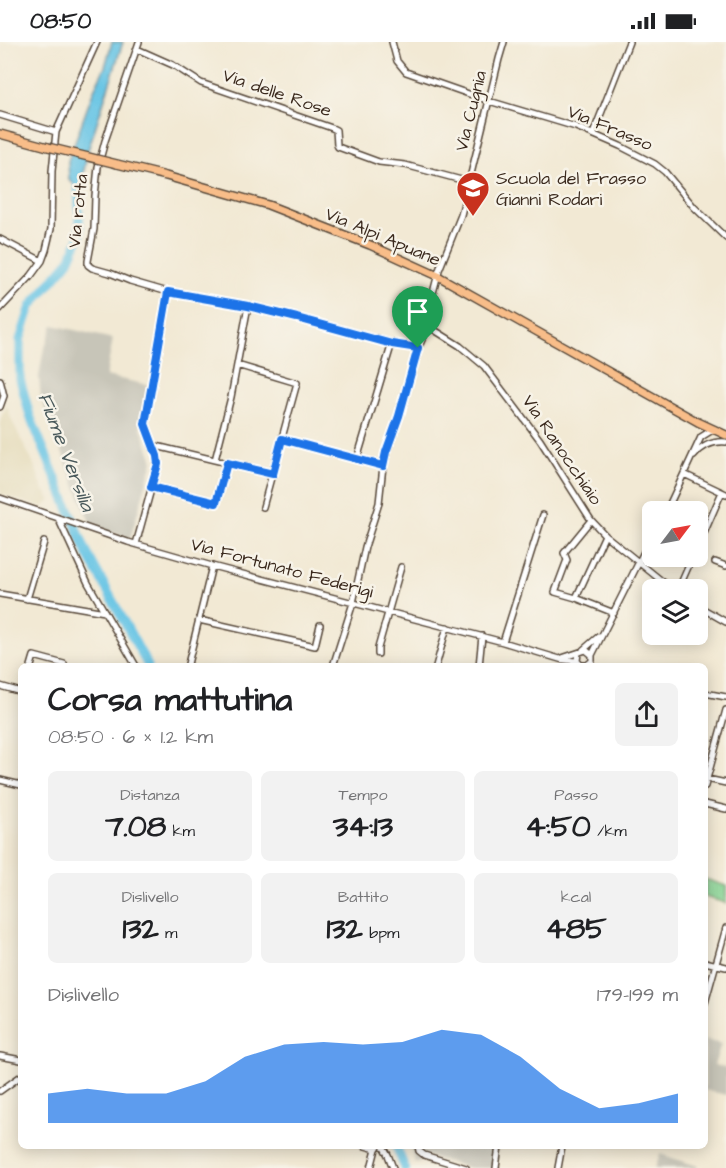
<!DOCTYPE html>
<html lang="it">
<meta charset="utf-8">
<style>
:root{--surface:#fff;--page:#f2f2f2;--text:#202124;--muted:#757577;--accent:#1a73e8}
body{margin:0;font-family:"Architects Daughter",sans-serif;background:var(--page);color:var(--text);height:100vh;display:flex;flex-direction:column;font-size:22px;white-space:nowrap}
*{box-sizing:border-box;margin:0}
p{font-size:20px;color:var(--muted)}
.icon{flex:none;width:33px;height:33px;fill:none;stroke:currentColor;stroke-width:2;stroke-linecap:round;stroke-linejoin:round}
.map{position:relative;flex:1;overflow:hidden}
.drawer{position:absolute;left:18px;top:621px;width:690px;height:486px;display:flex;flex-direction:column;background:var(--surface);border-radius:9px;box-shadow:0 3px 15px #0003}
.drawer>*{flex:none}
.needle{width:39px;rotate:58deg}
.fabs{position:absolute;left:642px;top:459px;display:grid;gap:12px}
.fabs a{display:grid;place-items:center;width:66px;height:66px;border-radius:9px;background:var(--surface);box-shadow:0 3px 15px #0003;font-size:30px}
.pin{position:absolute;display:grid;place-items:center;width:51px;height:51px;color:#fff;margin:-62px -26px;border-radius:50% 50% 50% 0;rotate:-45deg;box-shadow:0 0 6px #0007}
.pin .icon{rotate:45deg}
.round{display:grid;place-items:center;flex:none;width:63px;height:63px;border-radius:9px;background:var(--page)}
.headline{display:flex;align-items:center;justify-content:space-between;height:102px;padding:0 30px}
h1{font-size:33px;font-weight:700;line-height:45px}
.metrics{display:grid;grid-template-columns:repeat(3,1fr);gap:9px;height:102px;padding:6px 30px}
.metrics div{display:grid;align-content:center;border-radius:9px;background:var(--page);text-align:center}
.metrics b{font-size:30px;font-weight:700}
.metrics small{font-size:16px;font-weight:400}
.metrics p{font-size:16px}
.chart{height:168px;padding:12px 30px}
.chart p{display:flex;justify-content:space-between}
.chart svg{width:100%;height:108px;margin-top:6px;fill:var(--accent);opacity:.7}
.status{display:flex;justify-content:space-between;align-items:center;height:42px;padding:0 30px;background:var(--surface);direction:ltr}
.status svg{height:16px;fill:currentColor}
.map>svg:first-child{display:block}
.built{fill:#e5dbba}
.industrial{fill:#c7c5b8}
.green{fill:#83d291;stroke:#5f7e58;stroke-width:1.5}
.water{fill:#67c5e5;stroke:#517882;stroke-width:1.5}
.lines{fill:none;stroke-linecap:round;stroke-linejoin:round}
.river{stroke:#67c5e5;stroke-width:9}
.minor-casing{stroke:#564739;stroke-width:8}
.major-casing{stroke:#564739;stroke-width:10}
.minor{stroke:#fff;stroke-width:5}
.major{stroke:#f8bd89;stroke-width:7}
.major-bridge-casing{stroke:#564739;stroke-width:10;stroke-linecap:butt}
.major-bridge{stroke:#f8bd89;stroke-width:7}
.route-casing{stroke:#fff;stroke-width:12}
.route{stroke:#1a73e8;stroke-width:8}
.labels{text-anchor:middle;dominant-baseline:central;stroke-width:5;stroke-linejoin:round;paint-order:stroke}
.street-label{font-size:18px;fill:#3b2a1e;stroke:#f7f3e8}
.poi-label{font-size:18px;fill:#3b2a1e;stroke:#f7f3e8;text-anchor:start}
.water-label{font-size:20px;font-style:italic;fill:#48585a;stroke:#f7f3e8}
</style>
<div class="status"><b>08:50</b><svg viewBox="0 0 49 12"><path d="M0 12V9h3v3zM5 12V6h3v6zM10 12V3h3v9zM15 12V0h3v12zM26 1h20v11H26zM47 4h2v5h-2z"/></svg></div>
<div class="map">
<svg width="726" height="1126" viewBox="0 0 726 1126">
<rect width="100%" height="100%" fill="#f7f3e8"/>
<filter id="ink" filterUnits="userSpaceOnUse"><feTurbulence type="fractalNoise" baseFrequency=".0167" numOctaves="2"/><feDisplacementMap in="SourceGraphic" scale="12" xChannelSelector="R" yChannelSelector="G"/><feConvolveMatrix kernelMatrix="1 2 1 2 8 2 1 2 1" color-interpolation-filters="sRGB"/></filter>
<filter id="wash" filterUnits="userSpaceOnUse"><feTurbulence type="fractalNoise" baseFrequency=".008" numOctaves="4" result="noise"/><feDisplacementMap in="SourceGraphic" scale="24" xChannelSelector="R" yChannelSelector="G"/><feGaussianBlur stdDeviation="1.35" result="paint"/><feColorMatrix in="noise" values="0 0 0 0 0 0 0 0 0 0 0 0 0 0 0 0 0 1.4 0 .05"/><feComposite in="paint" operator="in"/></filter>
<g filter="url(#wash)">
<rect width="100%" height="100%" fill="#f2e9d4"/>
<path class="built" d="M7,364L12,379L35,425L43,447L51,458L43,465L30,462L0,452V377Z"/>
<path class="industrial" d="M53,283L113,297L106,334L148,343L141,385L153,419L130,497L91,483L41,357L39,335L43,311Z
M705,998L721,1002L714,1023L726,1026V1053L705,1048Z
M410,1104H498L495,1126H469L424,1112L421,1119L415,1121Z
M660,1112L698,1124L697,1126H655Z"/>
<path class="green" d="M705,837L726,844V861L705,855Z"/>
<path class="water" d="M112,0H123L88,108L80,148L69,138L68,119L93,50L105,25Z"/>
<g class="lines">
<path class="river" d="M78,136L80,194L69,219L31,264L20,298V337L30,374L87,511L148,624
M396,1104L405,1126"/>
</g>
</g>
<g filter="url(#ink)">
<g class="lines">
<defs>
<path id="minor" d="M139,0L105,99L98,125L95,154L94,187L88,219V223L92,226L110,231L130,239L168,250L248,264L297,276L392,301L418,307
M392,0L397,19L406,30L489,59L576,85L620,104L655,122L665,130L694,165L726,196
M137,7L173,23L201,41L332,86L336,88L337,103L338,105L379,120L405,123L469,140
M0,73L56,90
M593,92L629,0
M0,197L42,219
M0,267L31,234L42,219L46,208L51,187L52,129L56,90L97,0
M428,284L460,304L484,324L540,398L591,478L605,493L673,548
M237,323L297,341L263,465
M0,338L4,354L0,365
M282,397L383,424
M152,403L273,432
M694,414C702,404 713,399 726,400
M357,417L392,301
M215,418L231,355L248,264
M684,432L726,452
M151,445L216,461L227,421
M0,456L128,500L212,524L503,600L563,618L577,619
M666,470L701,395L714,387
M58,476L88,541L136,624
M591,478L564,511L567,518L555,550L576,556L614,571
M136,502L158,422L157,414L145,382L168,250
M698,505L722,450
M715,520L726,524
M678,548L693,514
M0,552L105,570
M576,556L605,493
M27,557L44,500
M698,564L726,580
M199,578L315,604L320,583
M503,600L543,473
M583,608L598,595
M378,612V606L401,525
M592,613L652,494
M562,616L586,608L592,613V619L587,623H581L577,619L578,611
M31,624L34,614L64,622
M190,624L188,622L212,524
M333,624L353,561L365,505L379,461L383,424L386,410L399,374L418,307L428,284L429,266L439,228L461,173L499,17L504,0
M436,624L447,585
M479,624L482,594
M0,644L21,650
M705,651L726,655
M707,737L726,741
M0,738L21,743
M705,744L726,668
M705,762L726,767
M705,920L726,925
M705,961L726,886
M0,1014L21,1018
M0,1049L21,1034
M365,1104L376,1107
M383,1104L388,1113L393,1126
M418,1104L419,1109L424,1113L466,1126
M371,1126L376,1107L378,1104
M496,1126L499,1104
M558,1126L562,1104"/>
<path id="major" d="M0,92L48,105
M117,122L166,134L268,163L370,203L438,234L698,380L726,393"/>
</defs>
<use href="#minor" class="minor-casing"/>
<use href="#major" class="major-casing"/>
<use href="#minor" class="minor"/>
<use href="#major" class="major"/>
<defs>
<path id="major-bridge" d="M48,105L117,122"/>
</defs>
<use href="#major-bridge" class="major-bridge-casing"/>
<use href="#major-bridge" class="major-bridge"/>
</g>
</g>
<g class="lines" filter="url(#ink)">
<defs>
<path id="route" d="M168,250L248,264L297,276L392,302L418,306L399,374L386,410L383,424L282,397L273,432L227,421L216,461L151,445L158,422L157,414L145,382Z"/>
</defs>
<use href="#route" class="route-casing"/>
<use href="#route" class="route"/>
</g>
<defs>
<symbol id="school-pin" viewBox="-11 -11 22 30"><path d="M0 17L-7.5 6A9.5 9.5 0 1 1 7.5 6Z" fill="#c8321e" stroke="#f7f3e8"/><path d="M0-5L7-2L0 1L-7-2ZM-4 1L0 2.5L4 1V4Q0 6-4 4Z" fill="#fff"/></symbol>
</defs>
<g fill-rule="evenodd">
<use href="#school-pin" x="454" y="127" width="38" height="52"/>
</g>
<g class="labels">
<g class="street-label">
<text transform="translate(277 51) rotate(19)">Via delle Rose</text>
<text transform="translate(471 69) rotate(-76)">Via Cugnia</text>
<text transform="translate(610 86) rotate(23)">Via Frasso</text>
<text transform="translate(78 169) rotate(-84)">Via rotta</text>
<text transform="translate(383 195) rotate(23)">Via Alpi Apuane</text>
<text transform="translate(562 408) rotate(56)">Via Ranocchiaio</text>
<text transform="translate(282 526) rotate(15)">Via Fortunato Federigi</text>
</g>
<g class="poi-label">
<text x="496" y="136">Scuola del Frasso<tspan x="496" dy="21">Gianni Rodari</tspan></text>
</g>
<g class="water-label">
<text transform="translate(66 410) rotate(69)">Fiume Versilia</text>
</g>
</g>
</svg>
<div class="fabs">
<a><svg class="needle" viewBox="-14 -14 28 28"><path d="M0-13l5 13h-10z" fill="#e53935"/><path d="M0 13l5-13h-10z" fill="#757577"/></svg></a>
<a><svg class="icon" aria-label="layers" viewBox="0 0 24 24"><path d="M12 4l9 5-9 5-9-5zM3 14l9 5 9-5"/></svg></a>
</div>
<div class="pin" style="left:418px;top:306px;background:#1e9e55"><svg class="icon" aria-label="arrive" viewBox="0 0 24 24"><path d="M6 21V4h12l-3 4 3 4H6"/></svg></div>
<section class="drawer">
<div class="headline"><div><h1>Corsa mattutina</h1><p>08:50 · 6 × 1.2 km</p></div><a class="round"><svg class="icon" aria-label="share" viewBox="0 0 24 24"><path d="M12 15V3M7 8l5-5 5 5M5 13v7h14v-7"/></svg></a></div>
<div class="metrics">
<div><p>Distanza</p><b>7.08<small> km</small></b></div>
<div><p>Tempo</p><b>34:13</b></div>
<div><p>Passo</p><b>4:50<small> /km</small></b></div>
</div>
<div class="metrics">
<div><p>Dislivello</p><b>132<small> m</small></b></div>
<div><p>Battito</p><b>132<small> bpm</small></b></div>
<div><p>kcal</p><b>485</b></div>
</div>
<div class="chart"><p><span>Dislivello</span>179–199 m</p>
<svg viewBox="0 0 160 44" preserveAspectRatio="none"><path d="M0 44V32L10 30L20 32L30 32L40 27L50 17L60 12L70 11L80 12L90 11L100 6L110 8L120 17L130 30L140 38L150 36L160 32V44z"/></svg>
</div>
</section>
</div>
